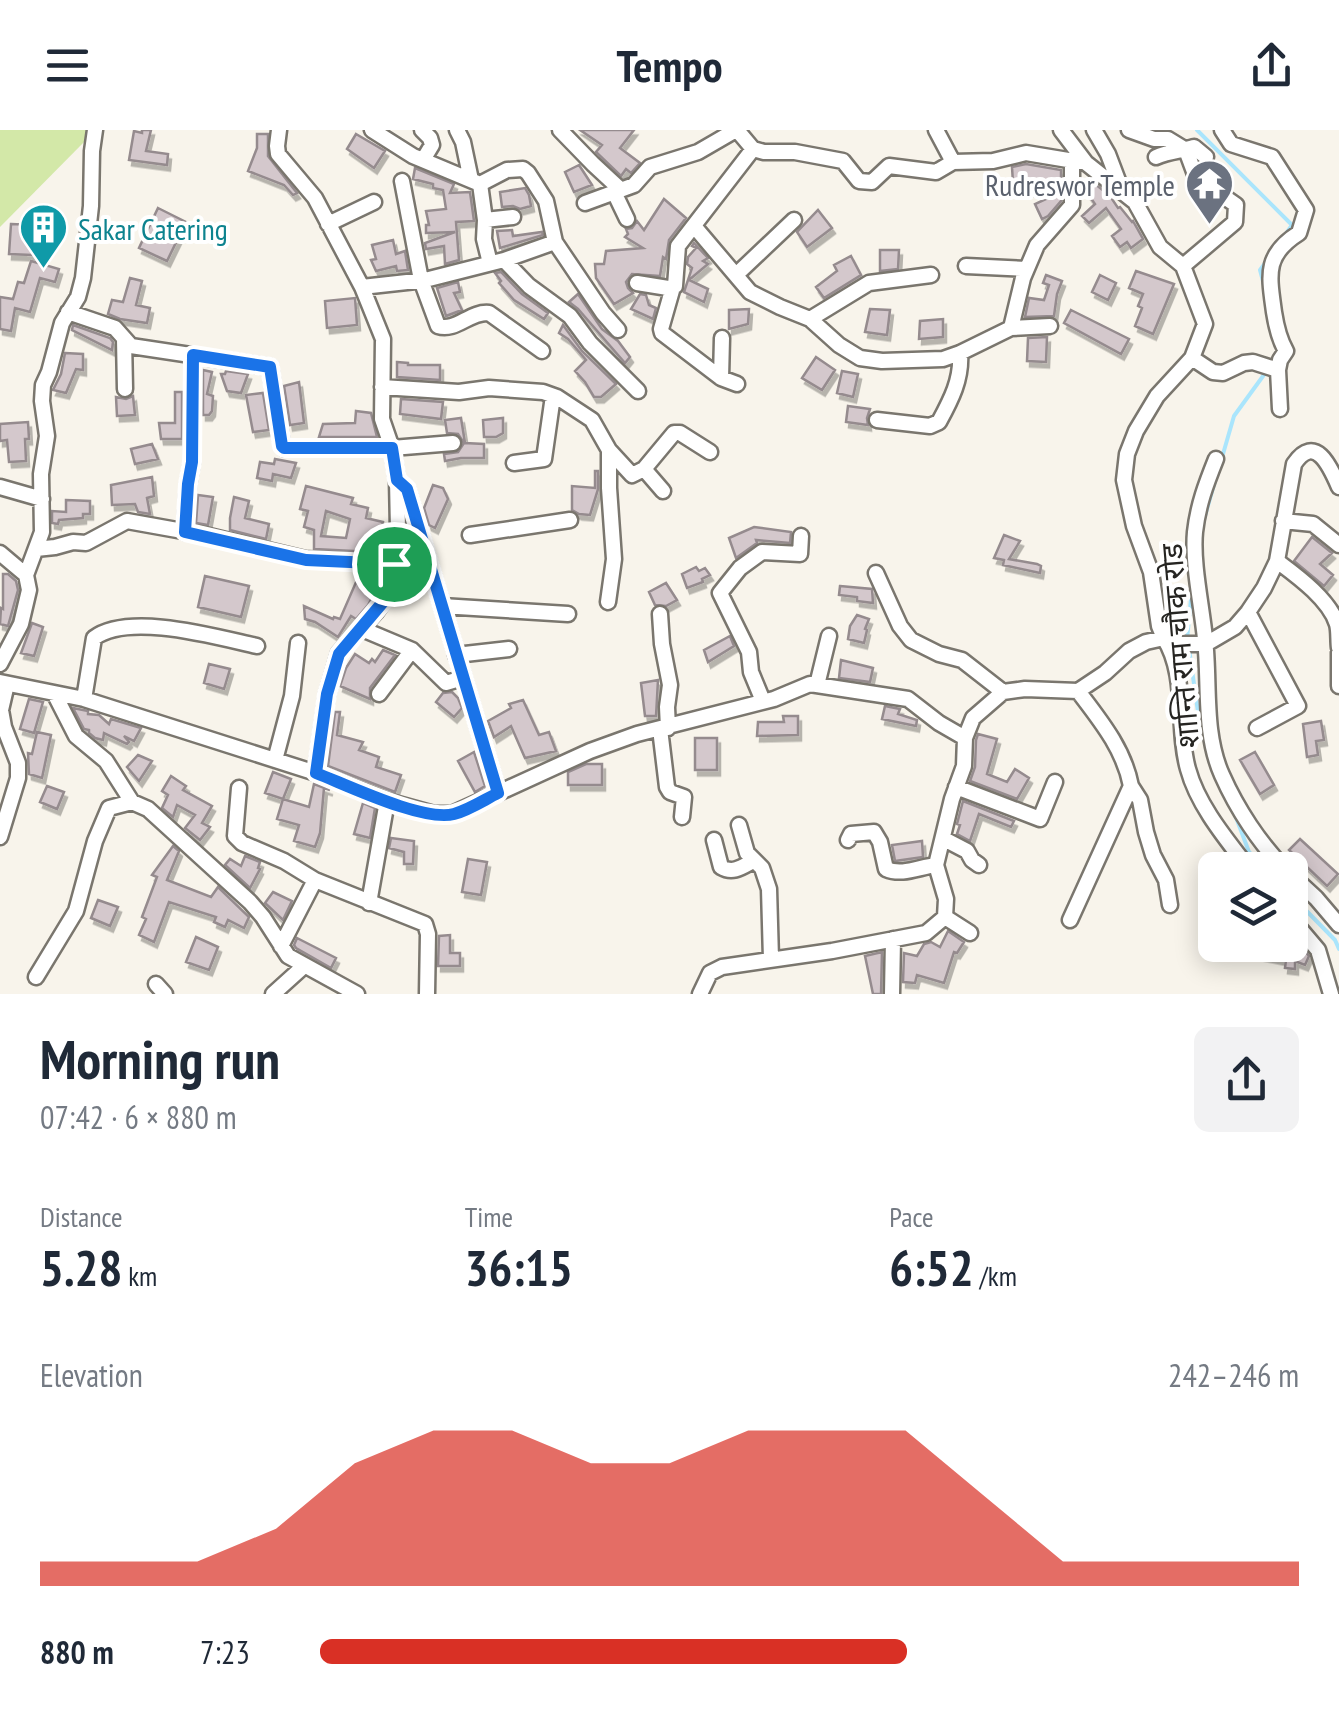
<!DOCTYPE html>
<meta charset="utf-8">
<style>
:root{--surface:#fff;--page:#f2f2f3;--text:#1f2937;--muted:#747a83;--accent:#d93025}
body{margin:0;font-family:"PT Sans Narrow","Noto Sans Devanagari",sans-serif;background:var(--page);color:var(--text);height:100vh;display:flex;flex-direction:column;font-size:38px;white-space:nowrap}
*{box-sizing:border-box;margin:0}
p{font-size:32px;color:var(--muted)}
.icon{flex:none;width:55px;height:55px;fill:none;stroke:currentColor;stroke-width:2;stroke-linecap:round;stroke-linejoin:round}
.map{position:relative;height:864px;overflow:hidden}
.sheet{display:flex;flex-direction:column;background:var(--surface);flex:1}
.sheet>*{flex:none}
.buttons{position:absolute;left:1198px;top:722px;display:grid;gap:20px}
.buttons a{display:grid;place-items:center;width:110px;height:110px;border-radius:15px;background:var(--surface);box-shadow:0 5px 25px #0003;font-size:50px}
.pin{position:absolute;display:grid;place-items:center;width:85px;height:85px;color:#fff;margin:-42px;border:5px solid #fff;border-radius:50%;box-shadow:0 2px 10px #0007}
.round{display:grid;place-items:center;flex:none;width:105px;height:105px;border-radius:15px;background:var(--page)}
.summary{display:flex;align-items:center;justify-content:space-between;height:170px;padding:0 40px}
h1{font-size:55px;font-weight:800;line-height:75px}
.figures{display:grid;grid-template-columns:repeat(3,1fr);gap:15px;height:170px;padding:10px 40px}
.figures div{display:grid;align-content:center}
.figures b{font-size:50px;font-weight:800}
.figures small{font-size:28px;font-weight:400}
.figures p{font-size:28px}
.chart{height:280px;padding:20px 40px}
.chart p{display:flex;justify-content:space-between}
.chart svg{width:100%;height:180px;margin-top:10px;fill:var(--accent);opacity:.7}
ul{padding:0 40px;list-style:none;font-size:32px}
li{display:grid;grid-template-columns:160px 120px 1fr;align-items:center;height:75px}
li i{height:25px;border-radius:12px;background:var(--accent)}
header{display:flex;justify-content:space-between;align-items:center;height:130px;padding:0 40px;background:var(--surface);font-size:45px;font-weight:800}
.map>svg:first-child{display:block}
.green{fill:#d3e8a8}
.lines{fill:none;stroke-linecap:round;stroke-linejoin:round}
.stream{stroke:#aae5fc;stroke-width:4}
.building{fill:#d4c8cc;stroke:#958b8e;stroke-width:2.5;fill-rule:evenodd;filter:url(#shadow)}
.minor-casing{stroke:#7a766e;stroke-width:19}
.minor{stroke:#fff;stroke-width:14}
.route-casing{stroke:#fff;stroke-width:20}
.route{stroke:#1a73e8;stroke-width:12}
.labels{text-anchor:middle;dominant-baseline:central;stroke-width:8;stroke-linejoin:round;paint-order:stroke}
.worship-label{font-size:30px;fill:#5b616d;stroke:#fff;text-anchor:end}
.culture-label{font-size:30px;fill:#0d838f;stroke:#fff;text-anchor:start}
.street-label{font-size:30px;fill:#262522;stroke:#fff}
</style>
<header><svg class="icon" aria-label="menu" viewBox="0 0 24 24"><path d="M4 6h16M4 12h16M4 18h16"/></svg>Tempo<svg class="icon" aria-label="share" viewBox="0 0 24 24"><path d="M12 15V3M7 8l5-5 5 5M5 13v7h14v-7"/></svg></header>
<div class="map">
<svg width="1339" height="864" viewBox="0 0 1339 864">
<defs>
<filter id="shadow"><feDropShadow dx="3" dy="5.5" stdDeviation="0" flood-color="#0004"/></filter>
</defs>
<rect width="100%" height="100%" fill="#f8f4eb"/>
<path class="green" d="M0,0H88L87,9L0,97Z"/>
<g class="lines">
<path class="stream" d="M1197,0L1292,95L1283,108
M1264,155L1260,140L1269,128
M1221,331L1234,286L1266,242
M1203,393L1217,344
M1187,509L1192,459
M1189,519L1200,596L1205,608
M1234,682L1249,722L1267,740
M1290,764L1335,810L1339,819"/>
</g>
<path class="building" d="M142,0H151L146,21L168,24L167,35L129,30L134,1L142,3Z
M580,0H634L620,18L640,33L631,43L626,39L621,46L596,22L602,15Z
M257,4H268V26L297,63L293,65L284,55L248,41L257,18Z
M356,4L385,21L374,38L347,19Z
M1026,34L1061,40V59L1024,61L1023,52L1013,53L1012,37Z
M579,35L592,55L574,62L565,42Z
M415,38L454,54L450,63L470,62L474,91L456,92L459,130L445,134L444,116L426,119L425,113L455,102L426,103V95H429L426,81L446,79L443,60L433,58V54L413,49Z
M1089,49L1110,66L1118,78L1120,77L1132,92L1133,91L1143,109L1131,118L1127,112L1120,117L1112,106L1121,99L1106,78L1089,93L1082,86L1095,74L1083,57V54Z
M525,58L529,65L531,76L520,79L513,76L502,77L500,62Z
M1061,62V71L1048,86L1042,89L1035,74Z
M664,69L686,88L669,110L666,129L663,127L660,146L632,144L626,152L628,158L633,163L614,174L596,148L595,134H604L606,121L643,118L625,107L628,104L626,99L632,98L637,91L644,100Z
M158,78L186,92L167,131L139,118Z
M818,80L832,98L807,117L797,102Z
M11,94L33,95L56,100L55,109L34,105L32,125L9,124Z
M512,100L513,106L542,102L543,105L500,118L497,101Z
M393,110L396,124L405,121L408,140L397,141L396,136L376,141L371,130L376,129L372,115Z
M694,113L708,128L703,131L708,134L689,150L708,159L704,172L684,162L692,138L687,134L688,127L696,118L692,116Z
M880,120H899L898,139L880,141Z
M851,126L861,145L824,168L816,157L837,141L834,135Z
M31,131L59,139L55,152L40,148L30,182L15,178L11,201L0,199V167L13,169L18,152L24,153Z
M1136,141L1174,154L1153,204L1135,196L1142,178L1138,176L1143,164L1129,158Z
M501,142L522,164L548,183L544,189L514,170L499,153L501,151L495,143Z
M1046,145L1062,151L1057,164L1054,186L1025,187L1029,168L1044,170L1049,155L1043,153Z
M1100,145L1116,153L1108,170L1092,162Z
M130,148L142,151L136,175L150,178L147,193L120,189L108,184L112,170L123,172Z
M458,152L460,162L454,163L462,180L446,186L437,158Z
M578,164L602,199L618,211L630,227L625,233L578,179L569,172Z
M640,164L646,165L649,175L656,178L653,189L631,179Z
M355,168L357,195L327,198L325,171Z
M749,179L748,194L729,199V180Z
M870,179L890,180L887,205L865,202Z
M1071,180L1129,209L1121,224L1064,193Z
M943,189V207L919,209L920,191Z
M73,195L110,208L113,212L112,220L72,200Z
M563,195L582,221L616,254L601,267H594L585,252L575,241L586,230L568,209L559,203Z
M1047,207L1046,232L1027,231L1028,208Z
M65,223L83,224V240L76,239L66,263L53,260L61,244Z
M816,227L835,240L822,260L802,248Z
M397,232L408,233V235H440V250L397,247Z
M203,240L212,242L207,264L213,266L212,281L209,285H203Z
M226,241L248,244L241,263L227,261L221,244H225Z
M842,241L858,244L853,267L837,263Z
M299,252L304,293L290,295L284,256Z
M175,262H182V309H161L159,293H175Z
M263,263L269,300L253,302L246,265Z
M133,266L135,285L117,286L116,267L126,269Z
M401,269L443,272L441,289L400,284Z
M848,276L870,279L867,288L868,295L846,292Z
M356,281L371,283L377,307H319L323,294L355,293Z
M461,288L465,313L484,314V328H461L445,331L444,324L458,322L464,313L458,304L447,303L445,290Z
M503,288V303L496,307H484L483,290Z
M28,292L29,309H25L26,331L9,332L7,310L0,311V294Z
M152,314L158,329L135,334L131,319Z
M275,329L296,333L291,348L273,344L272,351L257,348L260,332L274,334Z
M595,341H598V359L590,385L579,384L572,380V356L595,358Z
M152,347L154,366L147,368L150,384L138,382L135,374L112,375L111,355Z
M433,355L443,358L448,369L435,398L429,395L424,378Z
M306,356L353,368L351,374L368,378L366,388L383,392L382,398H387L384,423L375,420L374,422L314,419V400L304,397L308,381L300,379ZM326,381L350,389L346,408L321,406Z
M198,365L213,367L208,395L196,393Z
M234,367L249,371L245,388L269,394L266,409L230,400V388Z
M66,370L90,371V384H83V388L59,390L58,394L52,393V381L66,382Z
M754,397L791,402L790,413L756,410L757,413L736,428L729,408Z
M1004,405L1020,411L1009,429L1037,434L1041,436L1040,443L1003,435L1004,430L994,428Z
M1312,407L1332,423L1320,434L1333,445L1324,456L1294,431Z
M696,437L699,441L705,438L710,445L702,449L703,452L687,458L682,444Z
M360,443L381,446L379,455L368,475L356,489L351,486L338,507L315,492L305,489L304,476L333,489L334,487L340,489Z
M3,444H8L16,451L18,460L8,496L0,494L1,478L3,479Z
M205,446L249,456L241,487L198,477Z
M666,453L677,470L666,476L655,475L649,462Z
M840,456L872,459L873,473L857,471V467L839,465Z
M857,485L869,489L865,499L867,500L864,513L848,509L850,496Z
M32,493L43,497L34,526L21,523Z
M730,506L734,516L708,532L704,520Z
M383,520L395,525L370,558V569L340,556L346,538L355,524L369,533L372,529L375,532Z
M841,530L873,538L870,552L839,548Z
M209,534L230,539L224,559L204,553Z
M658,550L656,586H645L641,553Z
M452,562L458,568L462,578L454,587L436,572L443,563Z
M29,569L43,572L34,603L20,599Z
M523,570L539,605L549,602L556,621L525,628L511,596L494,607L488,591L511,578L509,574Z
M885,576L900,579L898,584L917,590L916,596L882,589Z
M73,578L88,581V584L99,585L109,594L111,589L141,598L134,611L124,606L129,612L127,614L104,603L103,610L95,608L89,603V600L84,599Z
M335,582H340L337,605L363,612L359,620L379,627L376,637L401,645L395,662L328,636Z
M783,586H798V605L757,606L758,592H784Z
M1321,591L1324,610L1316,611L1318,625L1307,627L1303,594Z
M37,602L51,605L42,648L29,644L28,623L32,624Z
M978,604L997,609L987,644L1007,652L1015,639L1029,648L1017,669L970,651L975,637L976,610Z
M695,608H717V640H695Z
M474,622L485,656L475,662L458,631Z
M1255,622L1274,655L1260,664L1240,630Z
M138,625L152,631L139,651L127,637Z
M586,634H602V655H568V642Z
M273,642L291,649L283,669L265,663Z
M171,646L186,656L183,660L212,676L202,693L210,697L200,710L185,698L195,685L177,675L173,687L162,678L168,665L162,661Z
M314,654L330,660L324,658L320,703L315,717L294,711L299,695L277,689L283,669L309,677Z
M47,656L64,662L57,679L40,672Z
M963,671L1014,691L1011,697L979,684L970,711L957,704L960,695L957,694Z
M363,673L375,678L370,708L354,704Z
M391,708L414,711L413,734H404V722L389,718Z
M1300,709L1338,744L1327,756L1289,720Z
M922,711L923,727L895,731L892,715Z
M173,716L179,721L167,750L211,767L218,757L249,787L244,798L228,790L225,797L214,792L216,787L169,772L154,812L139,805L146,789L142,787L157,747L152,745Z
M245,726L260,732L258,738L260,739L250,758L225,735L230,729L241,736Z
M468,729L487,732L481,765L462,762Z
M273,762L292,771L283,790L265,773Z
M98,770L118,777L110,796L91,788Z
M948,801L964,812L957,823L954,822L944,853L917,845L915,853L903,852L904,823L917,826L924,814L931,812L940,817Z
M450,805V823H460V836H438L439,806Z
M196,807L218,817L209,840L186,832Z
M297,808L336,828L331,838L296,818L294,815Z
M1233,815H1300L1309,826L1305,835L1295,831V839L1285,838L1286,830L1232,819Z
M882,822L881,864H873L865,826Z"/>
<g class="lines">
<defs>
<path id="minor" d="M279,0L277,16L278,24L315,68L362,157L383,209L382,289L392,318L397,350L398,399L391,452L383,472L376,482L339,523L327,564L316,643
M372,0L413,26L480,54L485,90L484,109L490,133
M422,0L430,8L432,15L423,30
M457,0L463,12L471,50
M560,0L593,34L621,60
M737,0L753,19L764,22H795L843,31L859,51L872,52L889,36L936,42L953,32
M936,0L953,32L993,31L1026,23L1080,32
M1061,0L1086,33L1135,72L1160,117L1183,136L1205,194L1192,228L1157,266L1136,301L1127,324L1124,350L1134,396L1151,442L1159,496L1164,508L1179,514H1206L1235,497L1248,482L1264,458L1277,431L1294,334C1315,303 1330,336 1339,357
M1094,0L1108,24L1122,61
M1129,0L1154,9H1168L1186,20L1196,47L1236,75L1235,92L1183,136
M1222,0L1231,14L1272,27L1306,80L1299,103C1264,125 1269,145 1274,182C1276,195 1279,209 1286,221L1280,230L1278,240
M1156,27C1169,21 1182,21 1194,17L1206,27
M402,51L421,150L438,196C456,202 470,181 489,183L542,221
M480,54L507,40L523,39L528,43L546,71L555,112L603,183L618,200
M614,62L627,89
M585,73L634,55L650,37L698,22L736,0
M485,90L513,87
M328,94L374,72
M694,96L750,162L780,177L810,189L839,215L860,228L882,231L943,229L960,223L1011,198L1023,148L1037,115L1072,75V30
M504,130L555,112
M966,136L1026,139
M737,144L794,90
M637,153L668,158L675,156L678,116L753,19
M362,157L425,150L504,130L529,156L570,186L590,213L638,261
M673,157L661,199L662,203L721,248
M68,182L115,198L131,216L270,237L282,315L284,318H392L453,313
M810,189L869,153L931,145
M1011,198L1050,196
M722,208L721,248L737,254
M124,209L125,259
M1192,228L1213,242L1223,243L1244,233L1253,232L1278,240L1280,279
M382,257L459,262L489,258L543,262L557,267L592,290L609,320V358L614,429L608,472
M877,290L930,296L939,292C951,270 962,249 960,223
M609,320L632,345L644,339L674,303H680L710,322
M1216,329C1206,354 1198,375 1195,402C1192,433 1202,477 1205,509C1210,553 1203,603 1222,645C1237,679 1260,714 1286,740
M514,333L544,329L553,266
M644,339L663,361
M397,350L407,359L498,663
M0,357L42,369
M1283,391L1313,394L1339,415
M185,402L188,355L192,332L193,225
M470,405L570,390
M36,419L55,417L73,412L86,413L127,391L205,405L305,429L395,434
M0,423L26,445
M1277,431C1297,446 1329,469 1337,494C1339,501 1338,511 1339,518
M876,443L900,496L911,510L939,524L962,530L1003,562
M442,476L568,484
M1248,482L1298,576L1257,598
M660,484L662,514L670,555L667,577L668,598
M362,499L412,520L446,553L463,548
M1339,522V556
M456,525L509,519
M0,534L21,494L29,460L26,445L42,402L41,344L47,306L42,271L43,255L49,242L62,193L78,167L83,148L91,76L92,21L95,0
M0,552L84,569L316,643L387,671L434,684H452L590,621L637,604L774,569L810,554L908,569L939,593L965,608
M817,555L829,506
M54,563L76,606L106,631L132,672L148,679L250,772L263,787L288,826L357,864
M379,564L412,520
M84,569L94,508C129,482 216,507 257,516
M763,571L751,542L749,522L720,463L740,438L762,422L800,424L801,406
M660,599L667,657L670,662L684,667L682,687
M275,630L292,566L298,513
M1131,656L1140,670L1146,702L1153,725L1166,750L1170,775
M956,657L1040,689L1055,652
M239,658L235,706L242,713L284,731L315,750L425,794L428,804L427,864
M739,695L747,723L762,738L769,759L771,829
M0,707L18,648V633L4,597L1,580L7,554
M944,709L967,721L972,730L979,735
M714,710L721,737C733,744 742,737 753,731
M848,710L851,704L874,702L880,712L886,739C902,746 919,737 936,735
M1290,744L1316,768L1339,795
M369,773L387,671
M945,787L970,803
M1290,787L1318,820L1331,864
M1070,790L1131,656C1124,619 1100,590 1078,561
M281,816L315,750
M36,847L76,781L95,711L109,678L132,672
M156,854L165,864
M273,864L304,836
M700,864L710,843L722,837L832,821L926,803L945,787L946,769L936,735L952,669L964,636L965,608L973,588L1003,562L1025,559L1078,561L1105,543L1129,521L1146,512L1164,508C1188,546 1176,597 1188,639C1198,676 1227,710 1250,740
M892,864L893,809"/>
</defs>
<use href="#minor" class="minor-casing"/>
<use href="#minor" class="minor"/>
</g>
<g class="lines">
<defs>
<path id="route" d="M193,225L270,237L282,316L284,318H392L397,350L407,359L498,663C484,670 469,680 454,684C423,692 347,655 316,643L327,564L339,524L383,472L394,434L306,430L185,402L188,354L192,332Z"/>
</defs>
<use href="#route" class="route-casing"/>
<use href="#route" class="route"/>
</g>
<defs>
<symbol id="temple-pin" viewBox="-11 -11 22 30"><path d="M0 17L-7.5 6A9.5 9.5 0 1 1 7.5 6Z" fill="#6b7280" stroke="#fff"/><path d="M0-6L5-2H3V0L6.5 2.5H4V6H1.5V3h-3V6H-4V2.5H-6.5L-3 0V-2H-5Z" fill="#fff"/></symbol>
<symbol id="building-pin" viewBox="-11 -11 22 30"><path d="M0 17L-7.5 6A9.5 9.5 0 1 1 7.5 6Z" fill="#0f9aa8" stroke="#fff"/><path d="M-4-6H4V6H1V3H-1V6H-4ZM-2.5-4.3h1.7v1.8h-1.7ZM.8-4.3h1.7v1.8H.8ZM-2.5-1h1.7V.8h-1.7ZM.8-1h1.7V.8H.8Z" fill="#fff"/></symbol>
</defs>
<g fill-rule="evenodd">
<use href="#temple-pin" x="1182" y="26" width="55" height="75"/>
<use href="#building-pin" x="16" y="70" width="55" height="75"/>
</g>
<g class="labels">
<g class="worship-label">
<text x="1175" y="54">Rudreswor Temple</text>
</g>
<g class="culture-label">
<text x="78" y="98">Sakar Catering</text>
</g>
<g class="street-label">
<text transform="translate(1179 516) rotate(-95)">शान्ति राम चौक रोड</text>
</g>
</g>
</svg>
<div class="buttons">
<a><svg class="icon" aria-label="layers" viewBox="0 0 24 24"><path d="M12 4l9 5-9 5-9-5zM3 14l9 5 9-5"/></svg></a>
</div>
<div class="pin" style="left:394px;top:434px;background:#1e9e55"><svg class="icon" aria-label="arrive" viewBox="0 0 24 24"><path d="M6 21V4h12l-3 4 3 4H6"/></svg></div>
</div>
<section class="sheet">
<div class="summary"><div><h1>Morning run</h1><p>07:42 · 6 × 880 m</p></div><a class="round"><svg class="icon" aria-label="share" viewBox="0 0 24 24"><path d="M12 15V3M7 8l5-5 5 5M5 13v7h14v-7"/></svg></a></div>
<div class="figures">
<div><p>Distance</p><b>5.28<small> km</small></b></div>
<div><p>Time</p><b>36:15</b></div>
<div><p>Pace</p><b>6:52<small> /km</small></b></div>
</div>
<div class="chart"><p><span>Elevation</span>242–246 m</p>
<svg viewBox="0 0 160 44" preserveAspectRatio="none"><path d="M0 44V38L10 38L20 38L30 30L40 14L50 6L60 6L70 14L80 14L90 6L100 6L110 6L120 22L130 38L140 38L150 38L160 38V44z"/></svg>
</div>
<ul>
<li><b>880 m</b>7:23<i style="width:60%"></i></li>
</ul>
</section>
